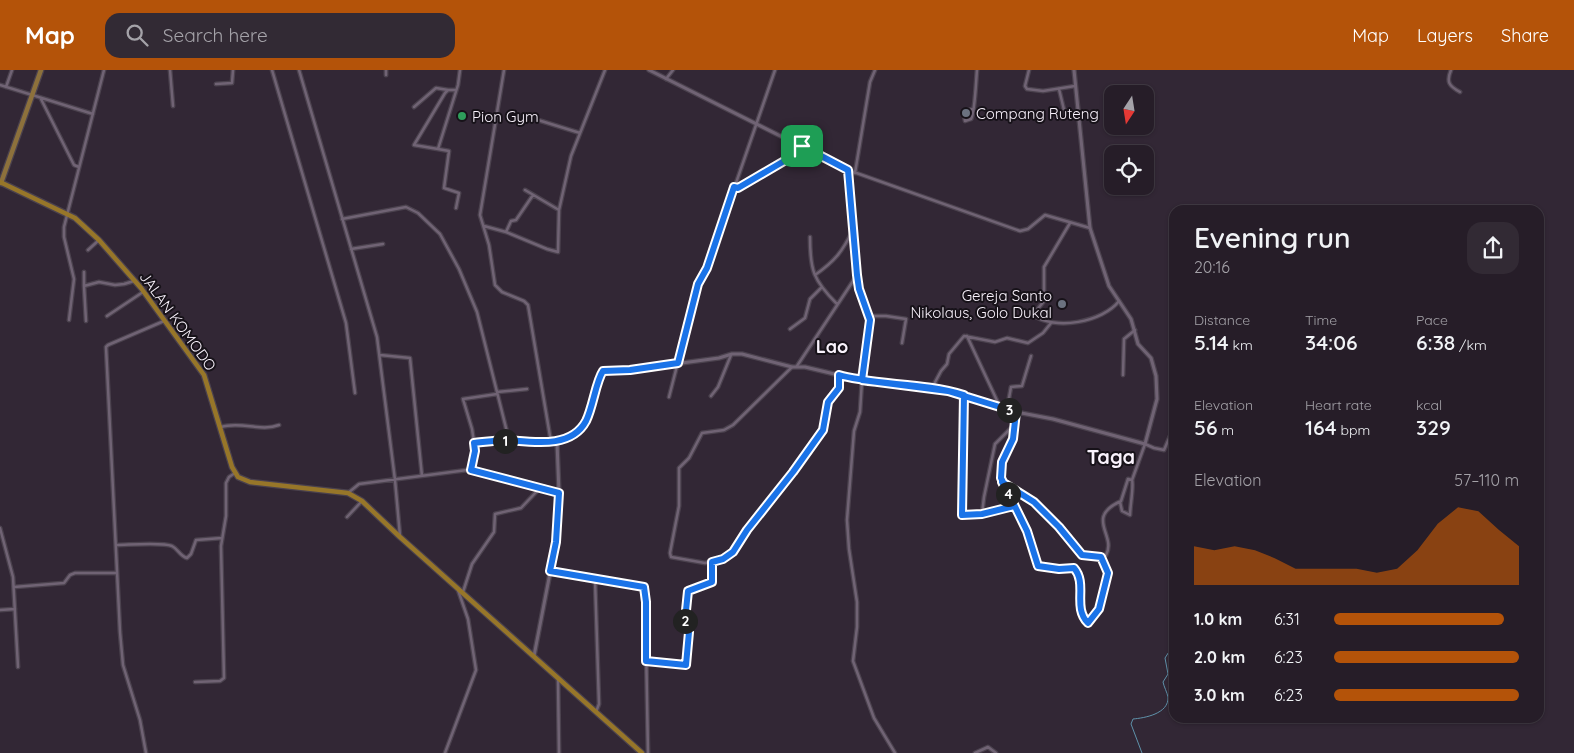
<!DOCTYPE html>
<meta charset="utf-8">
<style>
:root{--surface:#261d28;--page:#322a34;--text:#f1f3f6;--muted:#a4a2a8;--line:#423b45;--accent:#b45309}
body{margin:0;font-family:Quicksand,sans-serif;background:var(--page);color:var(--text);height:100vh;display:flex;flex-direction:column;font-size:19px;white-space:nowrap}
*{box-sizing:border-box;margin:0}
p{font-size:16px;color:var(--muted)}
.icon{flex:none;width:28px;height:28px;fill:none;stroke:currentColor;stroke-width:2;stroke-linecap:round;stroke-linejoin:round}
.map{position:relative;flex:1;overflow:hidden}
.drawer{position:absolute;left:1169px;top:135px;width:375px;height:518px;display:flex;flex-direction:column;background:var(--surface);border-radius:15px;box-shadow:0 1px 4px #0004,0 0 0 1px var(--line)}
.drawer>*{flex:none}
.needle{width:32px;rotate:192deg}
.controls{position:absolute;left:1104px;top:15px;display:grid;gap:10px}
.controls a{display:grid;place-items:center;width:50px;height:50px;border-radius:10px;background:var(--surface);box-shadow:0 1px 4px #0004,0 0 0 1px var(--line);font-size:25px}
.pin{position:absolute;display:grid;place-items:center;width:42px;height:42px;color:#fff;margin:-21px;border-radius:10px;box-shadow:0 2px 8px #0006}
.km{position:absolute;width:25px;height:25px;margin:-12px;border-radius:50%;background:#222;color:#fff;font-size:14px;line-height:25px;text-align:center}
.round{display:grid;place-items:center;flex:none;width:52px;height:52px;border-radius:15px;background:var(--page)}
.head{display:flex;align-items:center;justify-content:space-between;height:85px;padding:0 25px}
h1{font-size:28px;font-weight:600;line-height:38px}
.metrics{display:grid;grid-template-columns:repeat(3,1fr);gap:8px;height:85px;padding:5px 25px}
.metrics div{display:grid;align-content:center}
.metrics b{font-size:21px;font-weight:600}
.metrics small{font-size:14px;font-weight:400}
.metrics p{font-size:14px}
.chart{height:140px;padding:10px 25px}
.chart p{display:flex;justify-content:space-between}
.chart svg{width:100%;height:90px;margin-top:5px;fill:var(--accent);opacity:.7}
ul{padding:0 25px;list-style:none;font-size:16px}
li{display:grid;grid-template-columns:80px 60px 1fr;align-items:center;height:38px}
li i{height:12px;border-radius:6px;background:var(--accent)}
header{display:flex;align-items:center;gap:30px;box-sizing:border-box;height:70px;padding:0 25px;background:var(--accent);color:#fff}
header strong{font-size:24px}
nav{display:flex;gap:28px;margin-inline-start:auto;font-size:18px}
.search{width:350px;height:45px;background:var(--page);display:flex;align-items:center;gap:12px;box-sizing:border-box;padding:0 18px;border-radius:15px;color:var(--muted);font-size:19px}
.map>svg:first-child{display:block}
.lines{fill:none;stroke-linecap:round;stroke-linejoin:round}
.stream{stroke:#5f92aa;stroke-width:1}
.minor-casing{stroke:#4b424e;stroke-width:5}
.tertiary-casing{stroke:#4b424e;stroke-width:5.5}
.primary-casing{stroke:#4b424e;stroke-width:7}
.trunk-casing{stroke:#4b424e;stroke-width:7}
.minor{stroke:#706374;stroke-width:2.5}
.tertiary{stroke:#706374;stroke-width:3}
.primary{stroke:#8d713c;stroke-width:4.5}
.trunk{stroke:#977629;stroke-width:4.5}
.route-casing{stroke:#fff;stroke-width:10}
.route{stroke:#1a73e8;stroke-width:6}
.worship-dot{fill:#6b7280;stroke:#171219;stroke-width:2}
.leisure-dot{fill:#2e9e5b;stroke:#171219;stroke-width:2}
.labels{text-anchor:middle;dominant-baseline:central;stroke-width:4;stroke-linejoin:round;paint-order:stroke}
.poi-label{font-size:15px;fill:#f9f2fc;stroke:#171219;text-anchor:start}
.street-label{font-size:15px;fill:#f9f2fc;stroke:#171219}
.quarter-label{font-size:18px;font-weight:bold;fill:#f9f2fc;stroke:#171219}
.district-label{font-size:20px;font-weight:bold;fill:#f9f2fc;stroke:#171219}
</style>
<header>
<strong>Map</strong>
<div class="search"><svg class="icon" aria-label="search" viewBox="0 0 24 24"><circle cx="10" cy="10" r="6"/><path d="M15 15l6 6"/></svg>Search here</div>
<nav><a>Map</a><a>Layers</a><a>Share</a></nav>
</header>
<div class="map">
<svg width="1574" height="683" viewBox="0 0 1574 683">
<rect width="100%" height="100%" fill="#322735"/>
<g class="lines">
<path class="stream" d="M1142,683L1131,654L1133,649C1144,648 1169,644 1168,627C1167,622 1164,617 1163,612L1168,604L1165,588L1174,574"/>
<defs>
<path id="minor" d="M170,0L173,36
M272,0L346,253L355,323
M299,0L377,267L395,410L400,466
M504,0L480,145L489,175L495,215L502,222L524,231L528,235L551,372
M1029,0L1025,16L1027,19L1043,21L1075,16
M1451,0C1446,12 1449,16 1460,22
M386,5V0
M666,9L673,0
M216,14L232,13L233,0
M0,15L93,44
M6,17L12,0
M1059,19L1065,44
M41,29L74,95L79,97
M414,37L436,18L448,20
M973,39L968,40L964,44L965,51L971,49C975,43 976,10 977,0
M538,50L580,63
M438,79L414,75L445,23L448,20H455
M848,100L1020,161L1028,159L1045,145L1090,158
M855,103L870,12L875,0
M734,117L738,118L790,88L802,76
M525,120L559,140
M456,138L459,123L444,118L449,81L438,79L458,15L460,0
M342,149L406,137L418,143L440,164L459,199L477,242L509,370L557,372
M1070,153L1044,197V231L1033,245C1055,261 1103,252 1119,231
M484,156L506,162L547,179L558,182L559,140L571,86L605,0
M506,162L511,151L516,150L533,125
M810,167C810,200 813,210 837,234
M351,179L383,174
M88,180L99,170
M815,205C835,191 842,182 853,160
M84,216V202
M107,246L143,222
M869,246H886L906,249L902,273
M69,250L74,209L64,167V157L104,0
M86,251L84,216L99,212L115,215L124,214L134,211
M790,259L805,248L810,229L821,218
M967,266L1000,337
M380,285L410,288L422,406
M797,296L857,205
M792,297L733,355L724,360L702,363L689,388L679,398V436L670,483L671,487L705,493L723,489L733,482L747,460L793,402L823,360L828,331L839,318V305
M1123,305L1124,269L1135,260
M862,310L860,342L854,361L847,450L849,479L857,532V557L853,591L874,648L895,683
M932,318L941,301L947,294L949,284L964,266L995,272L1007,268L1028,273L1043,263L1051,253
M497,322L527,319
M964,325L962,445L982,444L1014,436
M711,326L718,317L731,285
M669,327L698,214L707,197L775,0
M1007,339L1011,317L1022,316L1031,286
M1016,342C1015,351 1014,361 1012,370C1009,387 997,391 1002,412L1034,432L1059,457L1082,485L1099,488L1106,485C1117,465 1084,448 1121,431L1128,409L1132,410
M221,357C241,351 261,362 279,355
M474,373L509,370
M471,400L475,379L472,359L463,329L497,324
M1003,414L1027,461L1037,495L1059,499L1074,497C1088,514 1071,541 1090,554
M348,423L359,414L467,400L559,423
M1120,432L1122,441L1130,445C1130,437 1134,415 1132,410L1145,374L1154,378L1164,380L1174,357
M982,444L984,427L995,374L1014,355
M347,447L362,431
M0,458L13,507L18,597
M116,475C128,475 162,472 172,476C178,479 180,486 187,488L191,484L196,470L222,468
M550,501L595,509L599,634L596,642
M595,509L642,516L645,520L648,683
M14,517L64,513L70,505L75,503H117
M463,522L472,494L494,462L495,444L521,438L539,419
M0,540L15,539
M1088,553L1095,546L1101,535L1108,503L1101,487
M646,591L687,595L689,561L685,550L688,523L712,512V493
M558,608L559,683
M195,612L220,611L224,608L221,476L226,446V413L229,407L235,403
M146,683L140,650L123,595L120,562L106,277L108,275L164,251
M445,683L476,600L468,549L458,520
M975,683L988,677L996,683"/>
<path id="tertiary" d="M649,0L848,100L857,205L859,219L870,250L862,310
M534,586L556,472L559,423L557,372C589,359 595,335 601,303L606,300H630L719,288L732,284H742L792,297H805L847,307L949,321L1016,342L1053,349L1145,374L1157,329L1156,306L1151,288L1138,274L1131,249L1109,216L1090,158L1074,0"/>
<path id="primary" d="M1,113L41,0"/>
<path id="trunk" d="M0,112L75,148L99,170L141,218L204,305L232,397L238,407L250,412L348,423L362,431L400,467L642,683"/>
</defs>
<use href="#minor" class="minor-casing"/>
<use href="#tertiary" class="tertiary-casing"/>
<use href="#primary" class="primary-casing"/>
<use href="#trunk" class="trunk-casing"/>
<use href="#minor" class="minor"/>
<use href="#tertiary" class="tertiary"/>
<use href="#primary" class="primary"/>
<use href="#trunk" class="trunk"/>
</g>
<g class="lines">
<defs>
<path id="route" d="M802,76L791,87L738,118L734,117L707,198L698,214L678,293L630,300L603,301C596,311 593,337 586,351C571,379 533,372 508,370C498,370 484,372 474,373L475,381L471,400L559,423L556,472L550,501L644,517L646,532V591L686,595L689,562L685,550L688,521L712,512V492L723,489L733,482L747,460L793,402L823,360L828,332L839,318V305C849,308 860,309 870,311L948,321L1016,342L1013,369L1002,392L1001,408L1027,461L1038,496L1059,499L1074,498C1088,514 1072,537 1088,553L1099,539L1108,503L1101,487L1082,485L1059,457L1034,432L1002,412L1014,436L982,444L962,445L964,325C931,315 896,315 862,310L870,250L859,219L857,205L848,100L802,76"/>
</defs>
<use href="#route" class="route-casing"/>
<use href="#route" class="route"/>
</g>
<g class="worship-dot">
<circle cx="966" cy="43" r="5"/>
<circle cx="1062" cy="234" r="5"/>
</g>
<circle class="leisure-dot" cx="462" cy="46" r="5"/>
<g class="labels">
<g class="poi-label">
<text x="976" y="43">Compang Ruteng</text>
<text x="472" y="46">Pion Gym</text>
<text x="1052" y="225" text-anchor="end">Gereja Santo<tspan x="1052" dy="17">Nikolaus, Golo Dukal</tspan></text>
</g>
<g class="street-label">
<text transform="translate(178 251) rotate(54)">JALAN KOMODO</text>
</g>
<g class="quarter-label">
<text x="832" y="276">Lao</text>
</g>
<g class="district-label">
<text x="1111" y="386">Taga</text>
</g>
</g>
</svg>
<div class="controls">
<a><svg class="needle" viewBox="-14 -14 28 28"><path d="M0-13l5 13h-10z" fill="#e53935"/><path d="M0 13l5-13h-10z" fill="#a4a2a8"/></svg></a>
<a><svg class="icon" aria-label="locate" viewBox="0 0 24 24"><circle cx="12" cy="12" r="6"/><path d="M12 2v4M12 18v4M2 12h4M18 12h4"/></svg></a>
</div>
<div class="pin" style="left:802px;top:76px;background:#1e9e55"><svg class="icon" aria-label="arrive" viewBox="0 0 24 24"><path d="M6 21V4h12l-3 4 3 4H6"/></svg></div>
<b class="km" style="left:505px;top:371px">1</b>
<b class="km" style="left:685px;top:551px">2</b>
<b class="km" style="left:1009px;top:340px">3</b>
<b class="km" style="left:1008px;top:424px">4</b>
<section class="drawer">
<div class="head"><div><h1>Evening run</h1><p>20:16</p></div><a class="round"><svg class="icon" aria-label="share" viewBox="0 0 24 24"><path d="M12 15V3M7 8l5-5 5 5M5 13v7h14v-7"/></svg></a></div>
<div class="metrics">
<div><p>Distance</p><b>5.14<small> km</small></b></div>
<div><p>Time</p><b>34:06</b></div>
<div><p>Pace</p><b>6:38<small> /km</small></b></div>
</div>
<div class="metrics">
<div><p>Elevation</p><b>56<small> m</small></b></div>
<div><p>Heart rate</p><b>164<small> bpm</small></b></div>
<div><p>kcal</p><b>329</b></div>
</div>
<div class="chart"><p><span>Elevation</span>57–110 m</p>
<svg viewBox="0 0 160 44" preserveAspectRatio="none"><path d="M0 44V25L10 27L20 25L30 27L40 31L50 36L60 36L70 36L80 36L90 38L100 36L110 27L120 14L130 6L140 8L150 17L160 25V44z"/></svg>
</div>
<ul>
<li><b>1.0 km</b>6:31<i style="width:92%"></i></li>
<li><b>2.0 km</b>6:23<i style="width:100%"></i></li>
<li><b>3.0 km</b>6:23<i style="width:100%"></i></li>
</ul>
</section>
</div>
